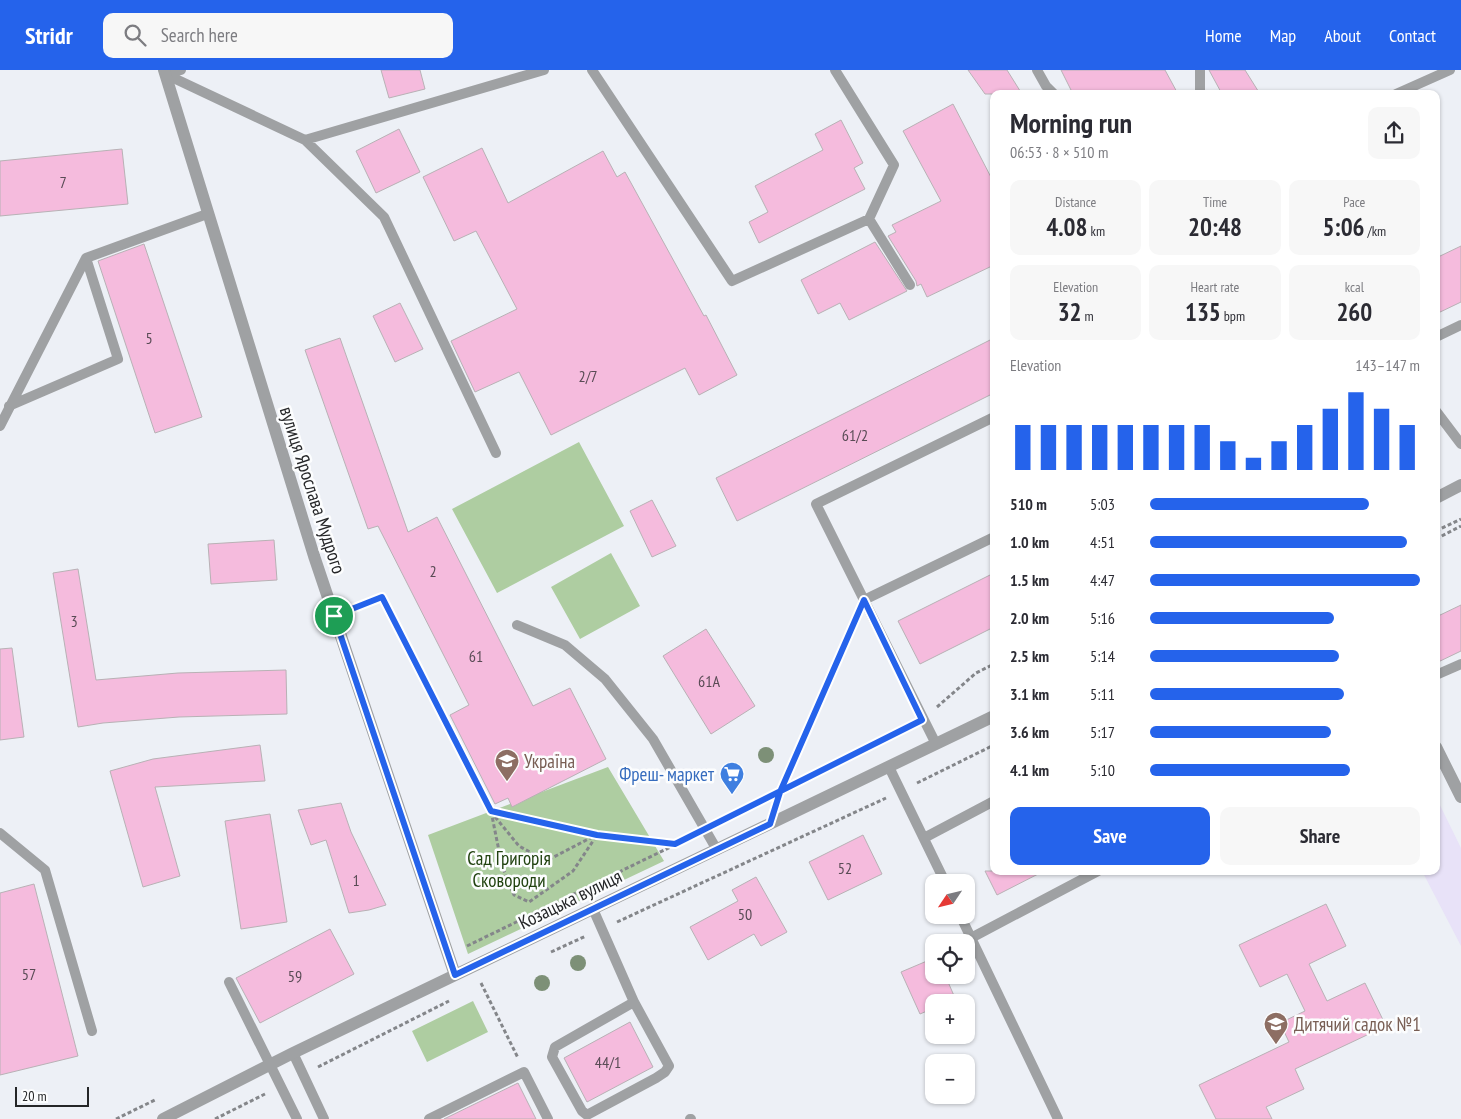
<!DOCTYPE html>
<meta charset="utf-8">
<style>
:root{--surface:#fff;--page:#f7f7f7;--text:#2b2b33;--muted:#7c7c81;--accent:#2563eb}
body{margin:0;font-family:"PT Sans Narrow",sans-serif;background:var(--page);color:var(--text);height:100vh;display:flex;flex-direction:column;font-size:19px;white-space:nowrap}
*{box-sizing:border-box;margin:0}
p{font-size:16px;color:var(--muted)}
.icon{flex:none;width:28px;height:28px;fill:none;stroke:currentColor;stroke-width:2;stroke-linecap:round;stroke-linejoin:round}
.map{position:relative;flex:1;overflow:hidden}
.side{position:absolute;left:990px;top:20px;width:450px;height:785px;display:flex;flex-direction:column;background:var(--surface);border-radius:10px;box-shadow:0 1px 4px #0004}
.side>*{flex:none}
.needle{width:32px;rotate:235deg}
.controls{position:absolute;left:925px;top:804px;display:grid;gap:10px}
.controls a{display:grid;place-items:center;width:50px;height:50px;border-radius:10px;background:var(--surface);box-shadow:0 1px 4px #0004;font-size:25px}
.scale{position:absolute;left:15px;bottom:12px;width:74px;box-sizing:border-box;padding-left:5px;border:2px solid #252628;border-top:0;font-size:14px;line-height:18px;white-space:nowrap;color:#252628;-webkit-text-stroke:4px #fcfdfe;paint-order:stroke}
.pin{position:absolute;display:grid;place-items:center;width:42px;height:42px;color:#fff;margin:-21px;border:2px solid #fff;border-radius:50%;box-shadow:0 1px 5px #0007}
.round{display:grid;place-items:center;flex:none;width:52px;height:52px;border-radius:10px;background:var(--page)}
.head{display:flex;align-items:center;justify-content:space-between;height:85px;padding:0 20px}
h1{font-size:28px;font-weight:600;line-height:38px}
.figures{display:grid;grid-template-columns:repeat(3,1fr);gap:8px;height:85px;padding:5px 20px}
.figures div{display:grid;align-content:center;border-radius:10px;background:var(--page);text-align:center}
.figures b{font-size:25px;font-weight:600}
.figures small{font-size:14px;font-weight:400}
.figures p{font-size:14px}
.chart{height:140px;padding:10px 20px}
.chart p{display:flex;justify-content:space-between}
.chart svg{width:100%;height:90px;margin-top:5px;stroke:var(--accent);stroke-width:6}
.cta{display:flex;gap:10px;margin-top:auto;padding:10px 20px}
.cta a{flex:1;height:58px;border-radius:10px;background:var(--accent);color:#fff;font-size:20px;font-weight:600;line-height:58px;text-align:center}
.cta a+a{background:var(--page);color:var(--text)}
ul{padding:0 20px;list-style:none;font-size:16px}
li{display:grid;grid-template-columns:80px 60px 1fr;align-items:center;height:38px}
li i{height:12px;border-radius:6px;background:var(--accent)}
header{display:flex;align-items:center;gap:30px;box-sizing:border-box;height:70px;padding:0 25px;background:var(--accent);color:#fff}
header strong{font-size:24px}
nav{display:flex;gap:28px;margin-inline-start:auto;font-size:18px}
.search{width:350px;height:45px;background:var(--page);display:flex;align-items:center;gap:12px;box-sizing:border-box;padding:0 18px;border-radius:10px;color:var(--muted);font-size:19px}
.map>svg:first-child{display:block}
.commercial{fill:#e8e2f8}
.green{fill:#aecda1}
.building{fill:#f5bbdd;stroke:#b8b1b5}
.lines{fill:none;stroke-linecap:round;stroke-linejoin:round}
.path{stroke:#84868a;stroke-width:3;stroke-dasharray:4 2.5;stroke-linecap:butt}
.lane{stroke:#9fa1a3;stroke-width:10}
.street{stroke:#9fa1a3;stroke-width:12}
.tree{fill:#7d9077}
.route-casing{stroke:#fff;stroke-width:10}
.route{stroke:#2563eb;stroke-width:6}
.labels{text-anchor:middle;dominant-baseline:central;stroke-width:5;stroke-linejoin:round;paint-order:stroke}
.number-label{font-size:16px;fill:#594b55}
.street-label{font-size:19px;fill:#252628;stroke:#fcfdfe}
.education-label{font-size:19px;fill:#785e54;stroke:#fcfdfe;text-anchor:start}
.shop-label{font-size:19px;fill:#366cbe;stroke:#fcfdfe;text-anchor:end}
.park-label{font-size:19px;fill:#21420f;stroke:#fcfdfe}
</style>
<header>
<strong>Stridr</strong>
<div class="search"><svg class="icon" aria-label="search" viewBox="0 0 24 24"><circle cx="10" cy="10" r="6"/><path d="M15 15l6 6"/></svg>Search here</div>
<nav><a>Home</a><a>Map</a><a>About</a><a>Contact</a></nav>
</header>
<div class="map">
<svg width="1461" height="1049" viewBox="0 0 1461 1049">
<rect width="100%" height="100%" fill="#edf0f6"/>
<path class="commercial" d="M1436,727L1461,778V876L1422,801H1436Z"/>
<path class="green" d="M579,372L624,456L497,523L452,439Z
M611,483L640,536L580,569L551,517Z
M608,697L664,791L468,884L428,765Z
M473,931L488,962L427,992L412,961Z"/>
<path class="building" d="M381,0H420L425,19L389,28Z
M968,0H1007L1022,24H985Z
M1061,0H1165L1178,24H1073Z
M1209,0H1245L1260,24H1222Z
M953,34L994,113V195L927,227L921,214L917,216L916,211L888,166L896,162L892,155L941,131L903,61Z
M841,50L863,93L854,98L865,119L759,173L749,152L768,142L755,116L823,80L815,64Z
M399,59L420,102L376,123L356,81Z
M482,78L508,133L603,81L617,107L625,102L704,246L706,245L737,305L699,325L685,298L551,365L519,302L475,322L451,271L517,239L476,161L454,171L423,107Z
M122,79L128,134L0,146V91Z
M875,172L907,221L849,250L840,233L818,244L801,210Z
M144,174L202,347L155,363L98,191Z
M1461,176V232L1436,244V188Z
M400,233L423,279L395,292L373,246Z
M340,268L408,462L437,447L533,636L570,618L606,689L512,737L508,728L495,734L450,645L469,635L378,456L368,459L305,280Z
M994,268V323L737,451L716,408Z
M652,430L676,476L652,487L630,441Z
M274,470L277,510L211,514L208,474Z
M78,499L96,610L178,603L286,600L287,644L179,647L103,653L78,657L53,503Z
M994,503V557L920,594L898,551Z
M1461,535V581L1436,593V547Z
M706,559L755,636L711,664L663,586Z
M12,578L24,667L0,670V579Z
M260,675L265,711L155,717L180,806L143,817L110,701L153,689Z
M341,733L351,762L386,835L369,840L349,843L326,770L311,775L298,740Z
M270,744L287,852L241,859L225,751Z
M863,765L882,804L828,830L809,792Z
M985,801H1044L997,825Z
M756,807L787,862L761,876L754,864L708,890L690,857L738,831L732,820Z
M34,814L78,986L0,1005V823Z
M1326,834L1346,876L1309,894L1327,931L1365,913L1386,956L1295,999L1304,1019L1266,1037L1272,1049H1216L1199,1015L1289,972L1280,953L1305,941L1287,904L1260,917L1239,875Z
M330,859L354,904L260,953L236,908Z
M934,888V905H945L955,928L945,932H934V938L920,944L901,902Z
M630,952L653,997L587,1032L564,988Z
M518,1013L536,1049H444Z"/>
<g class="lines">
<path class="path" d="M1436,461L1461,449
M1436,469L1461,456
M352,539L382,527L491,741L502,796L514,825L529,832L573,801L597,765
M937,637L976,603L994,594
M917,713L994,675
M777,729L855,552
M491,741L597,765L674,774
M491,742L519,776L546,791L596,765
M721,751L909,656
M617,852L886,728
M467,876L691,767
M551,882L586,866
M481,913L518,988
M318,997L449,931
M116,1049L155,1030
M215,1049L265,1024"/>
<path class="lane" d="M592,0L732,211L869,149L910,215
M835,0L894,95L869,149
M1037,0L1046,16L1054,24
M165,4L305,70L384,147L496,383
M165,4L181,0
M1200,24V0
M1396,24L1450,0
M305,70L544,0
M1436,267L1461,255
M9,336L118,289L86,188
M1436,341L1461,374
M0,356L86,188L207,144
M864,530L994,467
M517,555L565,575L605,609L653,669L717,780
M1436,605L1461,594
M936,674L816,434L994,347
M889,697L945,812
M0,763L45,800L92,961
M924,768L994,731
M593,839L634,932L555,977L552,987L582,1041L587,1045L656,1008L665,1002L669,996L634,932
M960,845L1058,1049
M971,868L1098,801
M229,912L297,1049
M293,983L324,1049
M429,1049L524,1002L548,1049
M690,1049H691"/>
<path class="street" d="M164,0L314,486L455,905
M1436,428L1461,415
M1436,677L1461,727
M163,1049L293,983L994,646"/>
</g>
<g class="tree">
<circle cx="766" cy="685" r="8"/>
<circle cx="578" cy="893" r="8"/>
<circle cx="542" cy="913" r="8"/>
</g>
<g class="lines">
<defs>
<path id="route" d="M334,546L455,905L770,754L780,722L864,530L922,650L675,774L597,765L491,741L382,527L334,546"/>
</defs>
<use href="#route" class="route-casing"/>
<use href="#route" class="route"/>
</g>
<defs>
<symbol id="university-pin" viewBox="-11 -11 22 30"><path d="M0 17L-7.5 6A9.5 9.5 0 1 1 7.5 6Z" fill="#8d6e63" stroke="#fcfdfe"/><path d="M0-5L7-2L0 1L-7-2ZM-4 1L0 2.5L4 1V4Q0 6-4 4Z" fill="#fff"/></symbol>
<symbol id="supermarket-pin" viewBox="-11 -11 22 30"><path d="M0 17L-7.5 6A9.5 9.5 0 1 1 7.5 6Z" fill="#3f7fe0" stroke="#fcfdfe"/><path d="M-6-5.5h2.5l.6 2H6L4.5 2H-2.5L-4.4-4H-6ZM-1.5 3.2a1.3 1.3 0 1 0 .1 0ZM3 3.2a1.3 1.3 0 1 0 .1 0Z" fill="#fff"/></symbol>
<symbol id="school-pin" viewBox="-11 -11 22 30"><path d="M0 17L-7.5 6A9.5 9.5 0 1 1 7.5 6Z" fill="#8d6e63" stroke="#fcfdfe"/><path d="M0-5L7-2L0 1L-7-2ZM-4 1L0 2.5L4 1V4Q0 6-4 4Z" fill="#fff"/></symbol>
</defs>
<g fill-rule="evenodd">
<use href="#university-pin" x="493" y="677" width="28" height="38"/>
<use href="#supermarket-pin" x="718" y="690" width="28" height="38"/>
<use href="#school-pin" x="1262" y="940" width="28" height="38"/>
</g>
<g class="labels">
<g class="number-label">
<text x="63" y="112">7</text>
<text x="149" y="268">5</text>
<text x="588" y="306">2/7</text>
<text x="855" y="365">61/2</text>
<text x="433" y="501">2</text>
<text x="74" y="551">3</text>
<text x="476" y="586">61</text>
<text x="709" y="611">61А</text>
<text x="845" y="798">52</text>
<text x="356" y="810">1</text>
<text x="745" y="844">50</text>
<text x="29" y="904">57</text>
<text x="295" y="906">59</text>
<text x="608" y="992">44/1</text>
</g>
<g class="street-label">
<text transform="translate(313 420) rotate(72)">вулиця Ярослава Мудрого</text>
<text transform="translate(570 829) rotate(-26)">Козацька вулиця</text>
</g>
<g class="education-label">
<text x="524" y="691">Україна</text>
<text x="1294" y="954">Дитячий садок №1</text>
</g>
<g class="shop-label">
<text x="714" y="704">Фреш- маркет</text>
</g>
<g class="park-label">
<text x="509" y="788">Сад Григорія<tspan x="509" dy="22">Сковороди</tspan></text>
</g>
</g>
</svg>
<div class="controls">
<a><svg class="needle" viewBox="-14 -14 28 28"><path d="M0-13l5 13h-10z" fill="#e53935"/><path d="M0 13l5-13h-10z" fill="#7c7c81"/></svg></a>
<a><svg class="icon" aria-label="locate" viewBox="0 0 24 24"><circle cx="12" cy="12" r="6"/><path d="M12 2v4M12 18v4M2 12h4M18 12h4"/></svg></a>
<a>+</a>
<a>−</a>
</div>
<div class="scale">20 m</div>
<div class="pin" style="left:334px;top:546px;background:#1e9e55"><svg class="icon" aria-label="arrive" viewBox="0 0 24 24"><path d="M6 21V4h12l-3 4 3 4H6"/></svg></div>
<section class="side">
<div class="head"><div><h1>Morning run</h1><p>06:53 · 8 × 510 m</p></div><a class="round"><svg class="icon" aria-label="share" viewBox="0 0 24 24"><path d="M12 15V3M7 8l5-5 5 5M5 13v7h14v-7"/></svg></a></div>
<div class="figures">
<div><p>Distance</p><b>4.08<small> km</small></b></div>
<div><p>Time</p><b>20:48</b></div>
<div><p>Pace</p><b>5:06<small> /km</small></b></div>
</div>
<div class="figures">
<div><p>Elevation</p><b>32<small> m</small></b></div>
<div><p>Heart rate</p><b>135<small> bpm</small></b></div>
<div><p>kcal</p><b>260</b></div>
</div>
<div class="chart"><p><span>Elevation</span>143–147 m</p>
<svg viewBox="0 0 160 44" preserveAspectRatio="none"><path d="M5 44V22M15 44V22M25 44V22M35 44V22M45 44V22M55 44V22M65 44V22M75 44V22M85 44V30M95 44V38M105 44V30M115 44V22M125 44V14M135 44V6M145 44V14M155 44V22"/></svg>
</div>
<ul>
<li><b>510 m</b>5:03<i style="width:81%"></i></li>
<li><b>1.0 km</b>4:51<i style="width:95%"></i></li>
<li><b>1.5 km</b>4:47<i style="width:100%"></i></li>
<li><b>2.0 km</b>5:16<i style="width:68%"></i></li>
<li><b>2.5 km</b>5:14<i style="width:70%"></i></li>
<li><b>3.1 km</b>5:11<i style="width:72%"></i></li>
<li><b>3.6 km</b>5:17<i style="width:67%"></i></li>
<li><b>4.1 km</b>5:10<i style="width:74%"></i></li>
</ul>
<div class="cta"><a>Save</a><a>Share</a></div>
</section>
</div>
